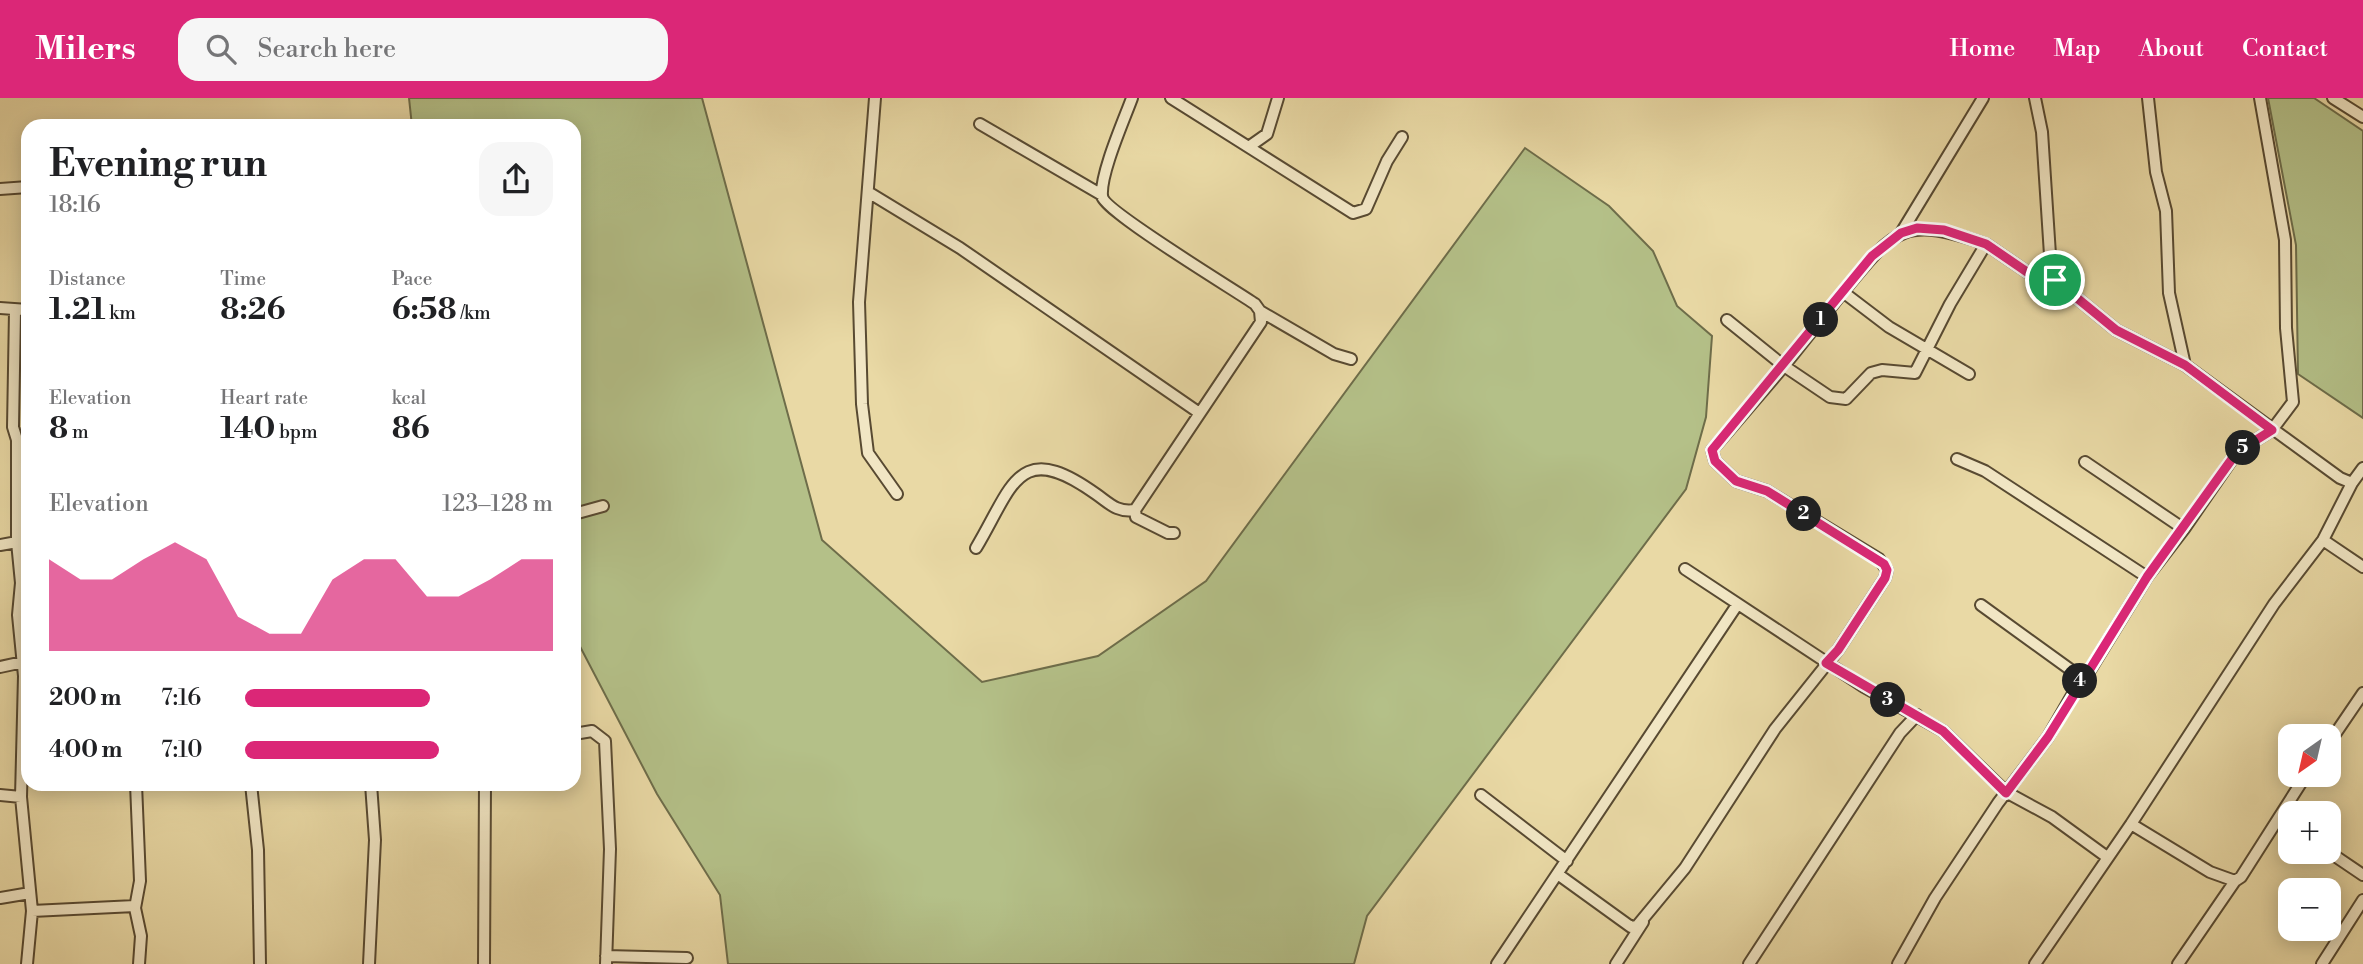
<!DOCTYPE html>
<meta charset="utf-8">
<style>
:root{--surface:#fff;--page:#f6f6f6;--text:#202124;--muted:#757577;--accent:#db2777}
body{margin:0;font-family:"Libre Bodoni",serif;background:var(--page);color:var(--text);height:100vh;display:flex;flex-direction:column;font-size:26px;white-space:nowrap}
*{box-sizing:border-box;margin:0}
p{font-size:23px;color:var(--muted)}
.icon{flex:none;width:38px;height:38px;fill:none;stroke:currentColor;stroke-width:2;stroke-linecap:round;stroke-linejoin:round}
.map{position:relative;flex:1;overflow:hidden}
.details{position:absolute;left:21px;top:21px;width:560px;height:672px;display:flex;flex-direction:column;background:var(--surface);border-radius:21px;box-shadow:0 4px 18px #0003}
.details>*{flex:none}
.needle{width:46px;rotate:214deg}
.tools{position:absolute;left:2278px;top:626px;display:grid;gap:14px}
.tools a{display:grid;place-items:center;width:63px;height:63px;border-radius:14px;background:var(--surface);box-shadow:0 4px 18px #0003;font-size:35px}
.pin{position:absolute;display:grid;place-items:center;width:60px;height:60px;color:#fff;margin:-30px;border:4px solid #fff;border-radius:50%;box-shadow:0 2px 7px #0007}
.km{position:absolute;width:35px;height:35px;margin:-18px;border-radius:50%;background:#222;color:#fff;font-size:19px;line-height:35px;text-align:center}
.round{display:grid;place-items:center;flex:none;width:74px;height:74px;border-radius:21px;background:var(--page)}
.headline{display:flex;align-items:center;justify-content:space-between;height:119px;padding:0 28px}
h1{font-size:38px;font-weight:700;line-height:52px}
.figures{display:grid;grid-template-columns:repeat(3,1fr);gap:10px;height:119px;padding:7px 28px}
.figures div{display:grid;align-content:center}
.figures b{font-size:30px;font-weight:700}
.figures small{font-size:19px;font-weight:400}
.figures p{font-size:19px}
.chart{height:196px;padding:14px 28px}
.chart p{display:flex;justify-content:space-between}
.chart svg{width:100%;height:126px;margin-top:7px;fill:var(--accent);opacity:.7}
ul{padding:0 28px;list-style:none;font-size:23px}
li{display:grid;grid-template-columns:112px 84px 1fr;align-items:center;height:52px}
li i{height:18px;border-radius:9px;background:var(--accent)}
header{display:flex;align-items:center;gap:42px;box-sizing:border-box;height:98px;padding:0 35px;background:var(--accent);color:#fff}
header strong{font-size:33px}
nav{display:flex;gap:38px;margin-inline-start:auto;font-size:24px}
.search{width:490px;height:63px;background:var(--page);display:flex;align-items:center;gap:18px;box-sizing:border-box;padding:0 24px;border-radius:21px;color:var(--muted);font-size:26px}
.map>svg:first-child{display:block}
.green{fill:#b4c088;stroke:#6e6d4a;stroke-width:2}
.lines{fill:none;stroke-linecap:round;stroke-linejoin:round}
.minor-casing{stroke:#584a32;stroke-width:14}
.minor{stroke:#f1e6c4;stroke-width:10}
.route-casing{stroke:#fff;stroke-width:14}
.route{stroke:#db2777;stroke-width:9}
</style>
<header>
<strong>Milers</strong>
<div class="search"><svg class="icon" aria-label="search" viewBox="0 0 24 24"><circle cx="10" cy="10" r="6"/><path d="M15 15l6 6"/></svg>Search here</div>
<nav><a>Home</a><a>Map</a><a>About</a><a>Contact</a></nav>
</header>
<div class="map">
<svg width="2363" height="866" viewBox="0 0 2363 866">
<rect width="100%" height="100%" fill="#e9d9a5"/>
<filter id="stains"><feTurbulence type="fractalNoise" baseFrequency=".00286" numOctaves="4"/><feColorMatrix values="0 0 0 0 .2 0 0 0 0 .09 0 0 0 0 .02 0 0 0 .5 -.17"/></filter>
<radialGradient id="worn" r=".72"><stop offset=".6" stop-color="#630" stop-opacity="0"/><stop offset="1" stop-color="#630" stop-opacity=".3"/></radialGradient>
<path class="green" d="M409,0H702L822,442L982,584L1098,558L1206,483L1525,50L1609,108L1653,153L1677,208L1712,238L1706,319L1686,391L1367,818L1354,866H728L720,797L657,696L574,537V28H412Z
M2268,0H2314L2363,33V320L2298,276L2296,147Z"/>
<g class="lines">
<defs>
<path id="minor" d="M875,0L859,204L862,306L868,355L897,396
M1132,0C1124,22 1100,76 1102,98C1104,113 1233,191 1255,206L1260,213L1261,224L1135,412L1136,419L1168,435H1174
M1171,0L1353,115L1366,111L1387,63L1402,39
M2035,0L2042,34L2051,172L2055,182
M2148,0L2156,74L2166,113L2169,195L2185,267
M2333,0L2363,19
M980,26L1102,97
M1250,48L1267,36L1278,0
M0,91L28,89
M868,94L960,150L1198,314
M1901,135L1983,0
M0,210L28,212
M15,213L13,329L17,342V444L21,485L18,517L24,578L21,699L32,813L27,866
M1260,213L1334,256L1351,261
M1727,222L1784,268L1843,194
M1969,276L1889,229L1843,194C1896,129 1904,118 1986,146
M1957,361L1985,373L2147,479L2184,431
M2085,364L2184,431L2237,354L2272,332L2293,304L2286,230L2285,142L2260,0
M574,416L603,408
M2323,442L2363,469
M0,447L17,444
M976,450C1013,388 1018,340 1096,396C1109,405 1117,415 1135,412
M1685,471L1864,589L1943,633L2006,694L2052,719L2107,759
M1981,507L2082,580L2090,572L2147,479
M0,569L23,564
M574,636L592,633L605,643L610,751L606,866
M2329,645L2363,595
M136,686L140,783L135,810L141,838L139,866
M251,686L258,752L260,866
M0,697L21,699
M1481,697L1567,763
M2131,726L2210,774L2235,783L2241,779L2306,677
M2329,754L2363,777
M1559,777L1631,829L1637,828L1685,770L1775,631L1838,552L1885,480L1887,472L1879,461L1767,393L1736,383L1715,363L1712,352L1784,268L1830,299L1846,301L1871,275L1882,272L1915,275L1950,206L1986,146L2027,174L2055,182L2116,232L2185,267L2340,380L2352,385L2363,370
M0,800L30,795
M32,813L135,808
M606,858L687,860
M369,866L375,742L371,686
M484,866L485,686
M1497,866L1737,507
M1616,866L1643,824
M1749,866L1900,635L1917,617
M1898,866L1935,800L1998,705L2048,639L2082,580
M2035,866L2131,726L2274,506L2323,442L2352,385
M2178,866L2235,783
M2322,866L2363,802"/>
</defs>
<use href="#minor" class="minor-casing"/>
<use href="#minor" class="minor"/>
</g>
<g class="lines">
<defs>
<path id="route" d="M1917,130L1944,132L1986,146L2027,174L2055,182L2116,232L2185,267L2272,332L2237,354L2147,479L2048,639L2006,695L1943,633L1826,565L1838,552L1885,480L1887,472L1884,466L1767,393L1736,383L1715,363L1712,352L1872,158L1901,135Z"/>
</defs>
<use href="#route" class="route-casing"/>
<use href="#route" class="route"/>
</g>
<rect width="100%" height="100%" filter="url(#stains)"/>
<rect width="100%" height="100%" fill="url(#worn)"/>
</svg>
<div class="tools">
<a><svg class="needle" viewBox="-14 -14 28 28"><path d="M0-13l5 13h-10z" fill="#e53935"/><path d="M0 13l5-13h-10z" fill="#757577"/></svg></a>
<a>+</a>
<a>−</a>
</div>
<div class="pin" style="left:2055px;top:182px;background:#1e9e55"><svg class="icon" aria-label="arrive" viewBox="0 0 24 24"><path d="M6 21V4h12l-3 4 3 4H6"/></svg></div>
<b class="km" style="left:1821px;top:222px">1</b>
<b class="km" style="left:1804px;top:416px">2</b>
<b class="km" style="left:1888px;top:602px">3</b>
<b class="km" style="left:2080px;top:583px">4</b>
<b class="km" style="left:2243px;top:350px">5</b>
<section class="details">
<div class="headline"><div><h1>Evening run</h1><p>18:16</p></div><a class="round"><svg class="icon" aria-label="share" viewBox="0 0 24 24"><path d="M12 15V3M7 8l5-5 5 5M5 13v7h14v-7"/></svg></a></div>
<div class="figures">
<div><p>Distance</p><b>1.21<small> km</small></b></div>
<div><p>Time</p><b>8:26</b></div>
<div><p>Pace</p><b>6:58<small> /km</small></b></div>
</div>
<div class="figures">
<div><p>Elevation</p><b>8<small> m</small></b></div>
<div><p>Heart rate</p><b>140<small> bpm</small></b></div>
<div><p>kcal</p><b>86</b></div>
</div>
<div class="chart"><p><span>Elevation</span>123–128 m</p>
<svg viewBox="0 0 160 44" preserveAspectRatio="none"><path d="M0 44V12L10 19L20 19L30 12L40 6L50 12L60 32L70 38L80 38L90 19L100 12L110 12L120 25L130 25L140 19L150 12L160 12V44z"/></svg>
</div>
<ul>
<li><b>200 m</b>7:16<i style="width:60%"></i></li>
<li><b>400 m</b>7:10<i style="width:63%"></i></li>
</ul>
</section>
</div>
